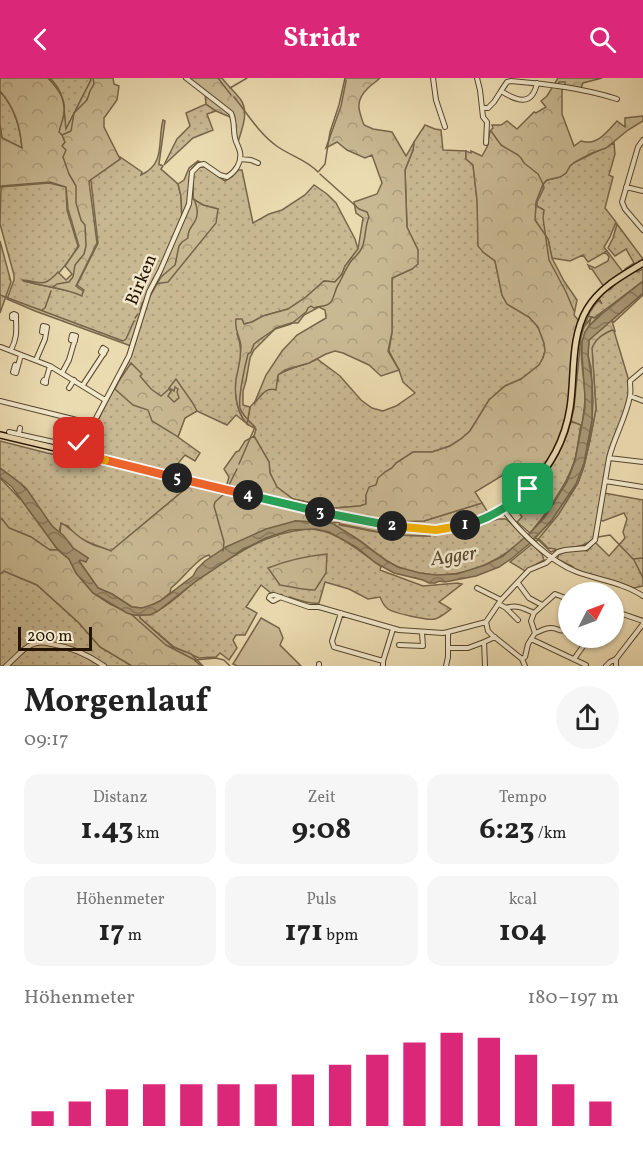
<!DOCTYPE html>
<html lang="de">
<meta charset="utf-8">
<style>
:root{--surface:#fff;--page:#f6f6f6;--text:#222;--muted:#767676;--accent:#db2777}
body{margin:0;font-family:Vollkorn,serif;background:var(--page);color:var(--text);height:100vh;display:flex;flex-direction:column;font-size:22px;white-space:nowrap}
*{box-sizing:border-box;margin:0}
p{font-size:20px;color:var(--muted)}
.icon{flex:none;width:33px;height:33px;fill:none;stroke:currentColor;stroke-width:2;stroke-linecap:round;stroke-linejoin:round}
.map{position:relative;height:588px;overflow:hidden}
.side{display:flex;flex-direction:column;background:var(--surface);flex:1}
.side>*{flex:none}
.needle{width:39px;rotate:48deg}
.controls{position:absolute;left:558px;top:504px;display:grid;gap:12px}
.controls a{display:grid;place-items:center;width:66px;height:66px;border-radius:50%;background:var(--surface);box-shadow:0 2px 4px #0004;font-size:30px}
.scale{position:absolute;left:18px;bottom:15px;width:74px;box-sizing:border-box;padding-left:6px;border:3px solid #251401;border-top:0;font-size:16px;line-height:21px;white-space:nowrap;color:#251401;-webkit-text-stroke:4px #f2e8cc;paint-order:stroke}
.pin{position:absolute;display:grid;place-items:center;width:51px;height:51px;color:#fff;margin:-26px;border-radius:12px;box-shadow:0 3px 9px #0006}
.km{position:absolute;width:30px;height:30px;margin:-15px;border-radius:50%;background:#222;color:#fff;font-size:16px;line-height:30px;text-align:center}
.round{display:grid;place-items:center;flex:none;width:63px;height:63px;border-radius:32px;background:var(--page)}
.overview{display:flex;align-items:center;justify-content:space-between;height:102px;padding:0 24px}
h1{font-size:33px;font-weight:700;line-height:45px}
.figures{display:grid;grid-template-columns:repeat(3,1fr);gap:9px;height:102px;padding:6px 24px}
.figures div{display:grid;align-content:center;border-radius:15px;background:var(--page);text-align:center}
.figures b{font-size:30px;font-weight:700}
.figures small{font-size:16px;font-weight:400}
.figures p{font-size:16px}
.chart{height:168px;padding:12px 24px}
.chart p{display:flex;justify-content:space-between}
.chart svg{width:100%;height:108px;margin-top:6px;stroke:var(--accent);stroke-width:6}
header{display:flex;justify-content:space-between;align-items:center;height:78px;padding:0 24px;background:var(--accent);color:#fff;font-size:27px;font-weight:700}
.map>svg:first-child{display:block}
.grass{fill:url(#grass-dots);stroke:#77664a;stroke-width:1.5}
.forest{fill:url(#forest-crowns);stroke:#77664a;stroke-width:1.5}
.garden{fill:#c9b993;stroke:#77664a;stroke-width:1.5}
.water{fill:url(#water-waves);stroke:#746347;stroke-width:1.5}
.lines{fill:none;stroke-linecap:round;stroke-linejoin:round}
.stream{stroke:#746347;stroke-width:1.5}
.minor-casing{stroke:#56462d;stroke-width:6}
.major-casing{stroke:#251401;stroke-width:8}
.minor{stroke:#f2e8cc;stroke-width:4}
.major{stroke:#ebdbb1;stroke-width:5}
.split-1-casing{stroke:#fff;stroke-width:12}
.split-2-casing{stroke:#fff;stroke-width:12}
.split-3-casing{stroke:#fff;stroke-width:12}
.split-4-casing{stroke:#fff;stroke-width:12}
.split-5-casing{stroke:#fff;stroke-width:12}
.split-6-casing{stroke:#fff;stroke-width:12}
.split-7-casing{stroke:#fff;stroke-width:12}
.split-1{stroke:#22a559;stroke-width:8}
.split-2{stroke:#f5b400;stroke-width:8}
.split-3{stroke:#22a559;stroke-width:8}
.split-4{stroke:#22a559;stroke-width:8}
.split-5{stroke:#f0652b;stroke-width:8}
.split-6{stroke:#f0652b;stroke-width:8}
.split-7{stroke:#f5b400;stroke-width:8}
.labels{text-anchor:middle;dominant-baseline:central;stroke-width:5;stroke-linejoin:round;paint-order:stroke}
.street-label{font-size:18px;fill:#251401;stroke:#f2e8cc}
.water-label{font-size:20px;font-style:italic;fill:#59482f;stroke:#f2e8cc}
</style>
<header><svg class="icon" aria-label="back" viewBox="0 0 24 24"><path d="M15 5l-7 7 7 7"/></svg>Stridr<svg class="icon" aria-label="search" viewBox="0 0 24 24"><circle cx="10" cy="10" r="6"/><path d="M15 15l6 6"/></svg></header>
<div class="map">
<svg width="643" height="588" viewBox="0 0 643 588">
<defs>
<pattern id="grass-dots" width="8" height="8" patternUnits="userSpaceOnUse" patternTransform="scale(1.5)"><rect width="8" height="8" fill="#c9b993"/><path d="M2 2h.1M6 6h.1" fill="none" stroke="#ac9e7d" stroke-width="1.8" stroke-linecap="round"/></pattern>
<pattern id="forest-crowns" width="20" height="18" patternUnits="userSpaceOnUse" patternTransform="scale(1.5)"><rect width="20" height="18" fill="#c9b993"/><path d="M2 6a3 3 0 1 1 6 0M12 15a3 3 0 1 1 6 0" fill="none" stroke="#ac9e7d"/></pattern>
<pattern id="water-waves" width="16" height="10" patternUnits="userSpaceOnUse" patternTransform="scale(1.5)"><rect width="16" height="10" fill="#a89775"/><path d="M0 5q4-4 8 0t8 0" fill="none" stroke="#897a5e"/></pattern>
</defs>
<rect width="100%" height="100%" fill="#ebdbb1"/>
<filter id="stains"><feTurbulence type="fractalNoise" baseFrequency=".00333" numOctaves="4"/><feColorMatrix values="0 0 0 0 .2 0 0 0 0 .09 0 0 0 0 .02 0 0 0 .5 -.17"/></filter>
<radialGradient id="worn" r=".72"><stop offset=".6" stop-color="#630" stop-opacity="0"/><stop offset="1" stop-color="#630" stop-opacity=".3"/></radialGradient>
<path class="grass" d="M50,0H90L91,2L65,53C64,30 66,18 50,0Z
M0,13C15,30 20,49 22,70L2,60L0,47Z
M206,26L216,33L207,36L213,52L193,60L164,87L177,61L190,48L186,35Z
M163,42L165,43L159,86L163,88L161,91L178,106L181,118L182,144L147,215L131,268L35,233L7,221L14,202V197L0,146L1,109L49,105L66,109L67,132L78,168C73,177 57,201 47,204C40,207 30,203 23,203L82,216L84,212L77,207L98,165L91,103H89L120,81V79L142,94L141,97C166,85 157,65 163,42Z
M425,47L435,51L441,52L443,72L466,73V81L473,87L483,174L495,183L502,217L507,226L529,239L538,249L544,265L545,273L543,280L539,287L521,301L505,308L489,322L470,353L461,361L450,368L432,374H413L396,385L392,390L385,394L376,407L366,417V426L360,428L335,430L293,421L277,409L270,395L269,384L254,358L256,351L247,346L250,329L267,311H273L278,303V297C290,289 304,288 317,281L340,298L361,322L372,330L383,333L396,328L415,315L403,304L399,292L389,273L392,254V200L412,191L418,172L407,150L405,92L413,72L414,64Z
M614,65L615,76L609,97L613,99L605,130L616,144L610,159L604,169L607,173L588,184L583,177L570,183L552,180L548,161L535,142L536,124L543,106L547,102L560,99L566,95L570,88L575,84Z
M200,89H206L225,103L233,98L238,92H242L253,145L269,136L282,132L305,117L314,107L327,116L336,125L355,161L358,171L345,188L342,196L335,204L324,203L306,219L288,231L263,238L252,244L244,246L237,256C250,288 222,313 246,345L236,337L227,347L197,333L185,339L178,359L200,375L195,383L185,377L171,394L98,378L90,374L88,368L89,360L132,275L149,218L154,206L218,131L203,127L193,121V95Z
M617,146L643,181V183L626,194L625,191L634,185L626,171L615,178L608,170L613,160Z
M0,163L11,204L0,235Z
M643,187L636,192L637,194L643,191V203L594,240L592,239L584,249L590,234L598,222L602,226L599,220L600,218H599L607,211V212L611,211L615,206L611,208L616,203Z
M612,252L614,253L629,303V316L622,343L612,366L594,461C584,471 569,471 556,473L555,471L548,470L538,460L558,437L578,405L584,388L590,362L596,331L592,270C596,260 603,256 612,252Z
M571,343L581,347C579,359 578,372 574,384C566,411 547,434 530,455L517,444L522,439L516,430C542,405 562,378 571,343Z
M0,363L47,375L120,389L189,408L111,473C96,466 78,464 68,448L61,446L59,455L52,448L44,438L25,409L0,390Z
M0,400L20,421H21L58,472H50L31,459L9,450L0,439Z
M604,415L643,422V508L634,510L587,496L574,491L572,488L557,481L559,476C567,472 579,470 587,473L595,464L609,478L625,460L623,454L627,441L624,435L603,443L600,442Z
M482,425L489,436C458,454 423,449 390,446L394,444L424,443Z
M498,441H506L526,459C490,492 445,508 398,489C382,482 370,469 356,460C348,455 340,451 332,445L339,444L340,447L393,457L430,458L431,455L466,451Z
M307,451C336,451 356,471 379,487L381,489L380,492L423,508L458,505L462,506L439,524L451,531C446,535 440,540 435,541C428,543 394,535 388,531C384,528 382,524 380,519L368,521L349,511L325,504L319,525C310,527 299,522 289,519L288,520L271,515L261,507L246,529L257,535L245,557H236L233,562L237,570L229,582L220,575L216,579L199,580L174,569L140,540L139,537C163,537 179,515 198,502C233,478 264,455 307,451Z
M532,466L542,476L544,482L525,493L510,484Z
M4,493L37,507L79,545L100,569L132,588H0V496Z"/>
<path class="forest" d="M0,0H50C67,18 63,29 66,51L91,2L90,0H113L114,6L119,8L117,22L104,40V49L120,81L89,103L97,165L76,208L83,213L82,218C63,209 41,209 22,202C40,203 43,211 58,194L66,202L72,196L65,188L79,168L68,131L66,109L50,104L1,108L0,110V47L2,60L22,70C20,48 15,30 0,13Z
M188,0H222C228,8 235,14 241,22C249,34 242,51 238,64L235,58V41L216,33L206,26L205,16Z
M345,0H380C376,4 372,6 368,10C355,23 358,31 364,47L373,51L392,54L406,78L414,64L413,72L405,92L407,149L418,172V186L412,191L392,200V254L388,273L399,292L381,298L369,287L343,275L335,273L326,276L309,285L285,292L278,297L276,312C266,308 260,319 254,326L266,297L282,273L297,257L326,240L325,232L319,229L304,237L298,245H291L276,250L254,272L250,280L246,303L243,313V327L250,329L247,346C235,332 233,309 238,292C240,284 241,277 241,268C240,258 234,252 236,241H242L244,246L252,244L263,238L288,231L306,219L324,203L335,204L342,196L345,188L358,171L363,140L356,135L354,124L377,116L382,105L372,77L365,80L347,72L337,64L326,70L341,28L346,3Z
M558,0H602L583,5L581,10L565,8V4H559L558,9L562,10V36L574,68L581,63C597,68 607,54 617,43L625,49V40L643,38V43L628,52L606,70L592,75L575,84L570,88L566,95L560,99L547,102L543,106L536,124L535,142L548,161L552,180L564,203L577,222L574,237L579,243C571,307 574,370 520,415L511,400L506,403L503,397L475,414L482,425L424,443L395,444L390,446L366,442L226,409L229,399L224,391L236,374L239,373L245,363L254,358L269,384L270,395L277,409L293,421L335,430L360,428L366,426V417L369,409L376,407L378,400L385,394L392,390L396,385L413,374H432L450,368L461,361L470,353L489,322L505,308L521,301L539,287L543,280L545,273L544,265L538,249L529,239L507,226L502,217L495,183L483,174L478,168L477,122L473,87L466,81V73L471,75V73L482,78L487,69L490,53L493,50L492,47H501L507,43L517,51L534,34L536,35L546,29L541,23L547,18Z
M198,83L200,84L193,95V121L203,127L218,131L216,145L168,204L154,206L182,144L181,118L178,106L184,102L189,90Z
M643,215V217L614,244L612,243L615,253L612,252C603,256 596,260 592,270L596,331L590,362L584,388L578,405L558,437L536,464L534,461L551,443L576,406L589,361L592,342L593,323L591,290L588,277L589,262Z
M602,234C598,240 588,247 585,255C577,274 585,299 585,319C585,328 583,338 582,347C580,359 579,371 575,383C567,410 549,438 529,457L548,433L566,403L575,383L581,347L571,343L574,330L581,259L584,249L592,239L594,240Z
M131,285L142,296L140,298L151,311L161,318L169,311L171,313L168,318L174,324L179,320L177,314L178,311L175,309L174,313L169,310L176,301L192,324L197,333L185,340L178,359L152,343L148,332L133,327L115,311L119,303Z
M189,408L370,447L398,453L431,455L430,458L393,457L340,446L339,444L332,445L295,443L211,480L209,477C197,480 182,502 171,510L170,515L160,523L148,529L142,530L132,529L112,516L98,510L79,483L88,480L73,470L60,455L61,445C70,449 75,457 84,462C92,468 102,469 111,473Z
M2,441L9,450L31,459L50,472H58L69,481L76,495L93,515L110,526L133,537H139L140,540L173,569L191,576L203,588H132L100,569L79,545L37,507L4,493L0,496V442Z
M327,476L326,495L315,512C301,512 294,509 280,507L268,490C288,482 306,478 327,476Z"/>
<path class="garden" d="M607,173L623,194L604,209L592,191H590L588,187L595,190L608,183L609,179L607,176L604,175Z
M261,540L279,550L283,560L280,567L301,588H237L233,586Z"/>
<path class="water" d="M643,203V215L589,262L588,277L592,304V342L584,385L576,406L551,443L529,466L511,481L499,489L476,498L445,504L439,503L435,505H429L423,502L394,495L376,485L356,469L329,454L316,451L290,452L266,460L244,471L196,503L158,533L150,537H133L127,535L93,515L76,495L69,481L58,472L12,409L0,399V390L20,405L28,413L52,448L64,458L73,470L88,480L86,484L80,482L79,483L98,510L112,516L132,529L142,530L154,526L160,523L193,498L197,491L205,483L226,469L266,451L295,443L332,445L354,459L387,483L398,489L420,495L436,497L457,496L485,487L503,478L531,454L544,440L567,404L575,383L585,330V319L582,277V264L585,254L589,248L603,235Z"/>
<g class="lines">
<path class="stream" d="M48,0C59,12 68,23 63,40C62,45 60,49 59,54L62,57
M218,0L231,17
M230,10L247,0
M234,19C248,36 259,56 278,69C291,78 307,82 318,94
M491,53L501,67L518,77L521,80L524,85L538,96L543,106L544,110L537,124V128L544,132L543,140L549,182L566,214L574,233
M191,92L198,84
M319,93L325,86L330,54L339,27L345,0
M189,111L190,94
M53,209L57,206L69,204L73,199L75,187L84,176L86,168L85,147L81,142L76,125V108L69,96L63,79L66,72L62,68L65,64L62,57L71,53L74,35L87,22L90,13L94,6L93,0
M0,217L123,263L126,261L134,243
M149,220L161,199L175,187L179,168L182,164L188,160C187,149 196,147 197,137C198,132 196,126 194,121
M42,232L45,230L51,213
M140,232L143,224
M135,240L138,236
M589,248L591,239L589,238
M239,386L255,349C250,344 242,337 240,330C238,319 245,287 248,276L251,274L254,266L259,262L275,251L291,246L306,234L308,230L311,228L314,230C320,227 326,230 331,224C334,220 335,212 338,207C343,199 346,189 352,182C357,177 361,174 363,167C366,157 365,148 369,139L367,134L359,131L320,96
M228,409L237,391
M535,459L551,474C565,467 582,472 593,461
M598,459L610,457L633,481L643,480
M223,473L224,464L214,428L215,424L224,416
M634,482L643,500
M132,537L166,567L195,582L216,580L224,582L230,588
M195,583L202,588"/>
<defs>
<path id="minor" d="M433,0L436,22L445,49
M477,0L480,12L483,39L487,44L486,65
M501,13L507,4L511,3C547,6 583,10 617,21
M482,30H488L494,24L501,13C517,23 532,29 537,5
M643,62L638,69L622,124L625,131L643,152
M240,81L251,82L258,85
M626,109L643,113
M1,269L50,288L105,322
M11,272C18,258 16,252 16,237L14,236L12,237V240H16
M36,282L45,261L47,249L43,248L42,254H46
M17,288L15,287L13,294L16,295L21,277
M62,295L69,282L76,258L72,257L71,262L75,263
M46,302V305L43,304L44,302H46L50,288
M83,307L106,272L103,270L101,274L104,276
M69,310L74,302
M630,318L643,323
M0,323L93,346
M9,354L76,369L87,345
M19,356L20,350
M81,377L93,346L129,278L149,214L160,193L189,126L192,94L199,87L204,86L220,97L227,99C235,94 242,85 240,74C239,69 236,65 235,60C233,51 235,44 231,35L186,0
M609,380L643,384
M605,403L643,409
M503,431C519,454 551,484 577,494C599,502 624,505 643,518
M518,505L529,520L542,527
M477,510L501,522
M281,519L273,523L269,520L270,518L274,517L309,529H319L399,552L443,555L448,554L486,544L501,522L529,492L546,485L558,474L565,472L586,470L595,462L609,380C614,359 626,340 630,318C631,313 630,308 630,303L643,292
M499,526L506,530C517,526 525,531 534,535
M506,530L518,542
M614,533L643,543
M341,535L332,563L334,569L383,583
M486,544L488,553L492,557L522,581
M535,555C539,554 545,550 550,550C559,549 560,557 568,549
M531,561L586,587
M399,567L423,568L422,555
M448,570H468L484,564
M574,581L589,560
M485,587L484,564L495,559
M6,588C15,581 25,567 37,565C41,564 47,565 51,566C71,569 87,576 104,588
M319,588V586
M383,588V583L393,551
M446,588L448,579V554
M525,588L522,581L525,579L528,566L535,555L531,543L534,535L555,516L568,521
M606,588L610,584L616,581
M616,588V581L643,546"/>
<path id="major" d="M0,357L363,443C390,448 417,454 445,451C508,444 560,393 570,330C575,298 570,260 587,231C600,209 622,198 643,185"/>
</defs>
<use href="#minor" class="minor-casing"/>
<use href="#major" class="major-casing"/>
<use href="#minor" class="minor"/>
<use href="#major" class="major"/>
</g>
<g class="lines">
<defs>
<path id="split-1" d="M465,447C490,441 510,428 528,411"/>
<path id="split-2" d="M392,448L436,452L465,447"/>
<path id="split-3" d="M320,434L392,448"/>
<path id="split-4" d="M248,417L320,434"/>
<path id="split-5" d="M177,400L248,417"/>
<path id="split-6" d="M105,382L177,400"/>
<path id="split-7" d="M79,365L87,345L93,346L81,376L105,382"/>
</defs>
<use href="#split-1" class="split-1-casing"/>
<use href="#split-2" class="split-2-casing"/>
<use href="#split-3" class="split-3-casing"/>
<use href="#split-4" class="split-4-casing"/>
<use href="#split-5" class="split-5-casing"/>
<use href="#split-6" class="split-6-casing"/>
<use href="#split-7" class="split-7-casing"/>
<use href="#split-1" class="split-1"/>
<use href="#split-2" class="split-2"/>
<use href="#split-3" class="split-3"/>
<use href="#split-4" class="split-4"/>
<use href="#split-5" class="split-5"/>
<use href="#split-6" class="split-6"/>
<use href="#split-7" class="split-7"/>
</g>
<g class="labels">
<g class="street-label">
<text transform="translate(142 202) rotate(-67)">Birken</text>
</g>
<g class="water-label">
<text transform="translate(454 479) rotate(-8)">Agger</text>
</g>
</g>
<rect width="100%" height="100%" filter="url(#stains)"/>
<rect width="100%" height="100%" fill="url(#worn)"/>
</svg>
<div class="controls">
<a><svg class="needle" viewBox="-14 -14 28 28"><path d="M0-13l5 13h-10z" fill="#e53935"/><path d="M0 13l5-13h-10z" fill="#767676"/></svg></a>
</div>
<div class="scale">200 m</div>
<div class="pin" style="left:528px;top:411px;background:#1e9e55"><svg class="icon" aria-label="arrive" viewBox="0 0 24 24"><path d="M6 21V4h12l-3 4 3 4H6"/></svg></div>
<div class="pin" style="left:79px;top:365px;background:#d93025"><svg class="icon" aria-label="check" viewBox="0 0 24 24"><path d="M5 12l5 5 9-10"/></svg></div>
<b class="km" style="left:465px;top:447px">1</b>
<b class="km" style="left:392px;top:448px">2</b>
<b class="km" style="left:320px;top:434px">3</b>
<b class="km" style="left:248px;top:417px">4</b>
<b class="km" style="left:177px;top:400px">5</b>
</div>
<section class="side">
<div class="overview"><div><h1>Morgenlauf</h1><p>09:17</p></div><a class="round"><svg class="icon" aria-label="share" viewBox="0 0 24 24"><path d="M12 15V3M7 8l5-5 5 5M5 13v7h14v-7"/></svg></a></div>
<div class="figures">
<div><p>Distanz</p><b>1.43<small> km</small></b></div>
<div><p>Zeit</p><b>9:08</b></div>
<div><p>Tempo</p><b>6:23<small> /km</small></b></div>
</div>
<div class="figures">
<div><p>Höhenmeter</p><b>17<small> m</small></b></div>
<div><p>Puls</p><b>171<small> bpm</small></b></div>
<div><p>kcal</p><b>104</b></div>
</div>
<div class="chart"><p><span>Höhenmeter</span>180–197 m</p>
<svg viewBox="0 0 160 44" preserveAspectRatio="none"><path d="M5 44V38M15 44V34M25 44V29M35 44V27M45 44V27M55 44V27M65 44V27M75 44V23M85 44V19M95 44V15M105 44V10M115 44V6M125 44V8M135 44V15M145 44V27M155 44V34"/></svg>
</div>
</section>
